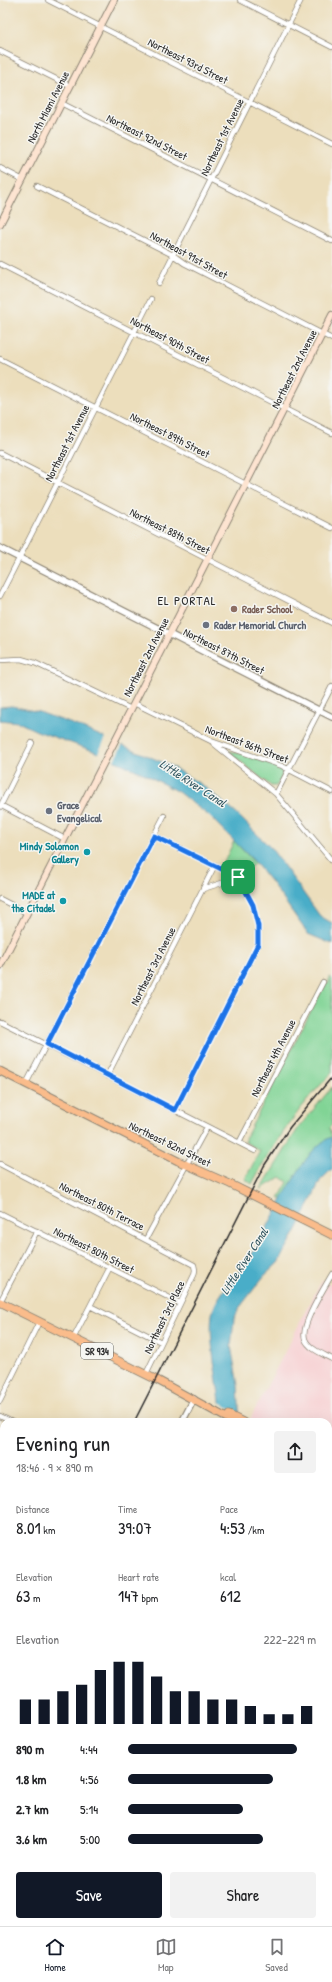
<!DOCTYPE html>
<meta charset="utf-8">
<style>
:root{--surface:#fff;--page:#f2f2f2;--text:#202124;--muted:#757577;--line:#e0e0e0;--accent:#111827}
body{margin:0;font-family:"Patrick Hand",sans-serif;background:var(--page);color:var(--text);height:100vh;display:flex;flex-direction:column;font-size:15px;white-space:nowrap}
*{box-sizing:border-box;margin:0}
p{font-size:13px;color:var(--muted)}
.icon{flex:none;width:22px;height:22px;fill:none;stroke:currentColor;stroke-width:2;stroke-linecap:round;stroke-linejoin:round}
.map{position:relative;flex:1;overflow:hidden}
.sheet{position:absolute;left:0px;top:1418px;width:332px;height:508px;display:flex;flex-direction:column;background:var(--surface);border-radius:12px 12px 0 0;box-shadow:0 4px 16px #0002}
.sheet>*{flex:none}
.pin{position:absolute;display:grid;place-items:center;width:34px;height:34px;color:#fff;margin:-17px;border-radius:8px;box-shadow:0 2px 6px #0006}
.round{display:grid;place-items:center;flex:none;width:42px;height:42px;border-radius:4px;background:var(--page)}
.overview{display:flex;align-items:center;justify-content:space-between;height:68px;padding:0 16px}
h1{font-size:22px;font-weight:600;line-height:30px}
.metrics{display:grid;grid-template-columns:repeat(3,1fr);gap:6px;height:68px;padding:4px 16px}
.metrics div{display:grid;align-content:center}
.metrics b{font-size:17px;font-weight:600}
.metrics small{font-size:11px;font-weight:400}
.metrics p{font-size:11px}
.chart{height:112px;padding:8px 16px}
.chart p{display:flex;justify-content:space-between}
.chart svg{width:100%;height:72px;margin-top:4px;stroke:var(--accent);stroke-width:6}
.primary-button{display:flex;gap:8px;margin-top:auto;padding:8px 16px}
.primary-button a{flex:1;height:46px;border-radius:4px;background:var(--accent);color:#fff;font-size:16px;font-weight:600;line-height:46px;text-align:center}
.primary-button a+a{background:var(--page);color:var(--text)}
ul{padding:0 16px;list-style:none;font-size:13px}
li{display:grid;grid-template-columns:64px 48px 1fr;align-items:center;height:30px}
li i{height:10px;border-radius:5px;background:var(--accent)}
.dock{display:flex;justify-content:space-around;align-items:center;height:56px;border-top:1px solid var(--line);background:var(--surface);font-size:11px;color:var(--muted)}
.dock a{display:grid;justify-items:center;gap:2px}
.dock .on{color:var(--accent)}
.map>svg:first-child{display:block}
.built{fill:#f7cfd1}
.green{fill:#81d495;stroke:#568060}
.water{fill:#48adc8;stroke:#3a6c7a}
.pier{fill:#ecdebc}
.lines{fill:none;stroke-linecap:round;stroke-linejoin:round}
.minor-casing{stroke:#8c8474;stroke-width:6}
.tertiary-casing{stroke:#8c8474;stroke-width:8}
.secondary-casing{stroke:#8c8474;stroke-width:8}
.primary-casing{stroke:#8c8474;stroke-width:9}
.minor{stroke:#fff;stroke-width:4.5}
.tertiary{stroke:#fff;stroke-width:5.5}
.secondary{stroke:#fde4d1;stroke-width:6}
.primary{stroke:#fabc8b;stroke-width:7}
.rail{stroke:#2b2b2b;stroke-width:1.5}
.route-casing{stroke:#fff;stroke-width:8}
.route{stroke:#1a73e8;stroke-width:5}
.education-dot{fill:#8d6e63;stroke:#f6f6f2;stroke-width:1.5}
.worship-dot{fill:#6b7280;stroke:#f6f6f2;stroke-width:1.5}
.culture-dot{fill:#0f9aa8;stroke:#f6f6f2;stroke-width:1.5}
.labels{text-anchor:middle;dominant-baseline:central;stroke-width:3;stroke-linejoin:round;paint-order:stroke}
.shield{fill:#f6f6f2;stroke:#686867;stroke-width:1}
.shield-label{font-size:10px;font-weight:bold;fill:#2b2b2b}
.street-label{font-size:11px;fill:#2b2b2b;stroke:#f6f6f2}
.education-label{font-size:11px;font-weight:bold;fill:#785e54;stroke:#f6f6f2;text-anchor:start}
.worship-label{font-size:11px;font-weight:bold;fill:#5b616d;stroke:#f6f6f2;text-anchor:start}
.culture-label{font-size:11px;font-weight:bold;fill:#0d838f;stroke:#f6f6f2;text-anchor:end}
.water-label{font-size:12px;font-style:italic;fill:#355862;stroke:#f6f6f2}
.quarter-label{font-size:13px;letter-spacing:1px;fill:#2b2b2b;stroke:#f6f6f2}
</style>
<div class="map">
<svg width="332" height="1926" viewBox="0 0 332 1926">
<rect width="100%" height="100%" fill="#f6f6f2"/>
<filter id="ink" filterUnits="userSpaceOnUse"><feTurbulence type="fractalNoise" baseFrequency=".025" numOctaves="2"/><feDisplacementMap in="SourceGraphic" scale="8" xChannelSelector="R" yChannelSelector="G"/><feConvolveMatrix kernelMatrix="1 2 1 2 8 2 1 2 1" color-interpolation-filters="sRGB"/></filter>
<filter id="wash" filterUnits="userSpaceOnUse"><feTurbulence type="fractalNoise" baseFrequency=".012" numOctaves="4" result="noise"/><feDisplacementMap in="SourceGraphic" scale="16" xChannelSelector="R" yChannelSelector="G"/><feGaussianBlur stdDeviation="0.9" result="paint"/><feColorMatrix in="noise" values="0 0 0 0 0 0 0 0 0 0 0 0 0 0 0 0 0 1.4 0 .05"/><feComposite in="paint" operator="in"/></filter>
<g filter="url(#wash)">
<rect width="100%" height="100%" fill="#ecdebc"/>
<path class="built" d="M322,1280L332,1286V1461L328,1459V1422H255L250,1419Z"/>
<path class="green" d="M228,751L248,755L278,767L282,770C283,776 280,781 276,786H271Z
M234,841L255,863L238,877L221,868Z
M329,977L332,979V1073C300,1105 273,1144 252,1184L245,1179L260,1151L245,1142V1139L325,984L329,983Z
M332,1087V1125L329,1128L332,1137C311,1144 293,1182 283,1200L279,1198L288,1182L281,1177L261,1189L299,1127Z"/>
<path class="water" d="M12,706L39,712L75,725L169,765L205,787L239,816L271,848L320,916L332,923V944L308,934L271,882L253,860L208,815L178,792L145,774L91,750L37,731L18,722L0,720V707Z
M332,1137V1169L320,1181L298,1228L278,1263L264,1276L240,1307L234,1319L231,1346L238,1385L240,1422H222C221,1394 206,1334 213,1310C219,1292 235,1278 246,1263C268,1230 283,1193 305,1161C311,1152 322,1140 332,1137Z"/>
<path class="pier" d="M107,736L123,744L113,762L97,755Z
M220,1403L241,1414L242,1422H221Z"/>
</g>
<g filter="url(#ink)">
<g class="lines">
<defs>
<path id="minor" d="M48,0L332,144
M240,0L332,47
M0,51L70,86
M61,103L332,241
M0,168L23,180
M37,186L173,255L184,263L332,339
M0,264L332,433
M159,283L301,0
M0,359L332,528
M0,453L332,623
M0,596L151,299
M0,660L21,659L35,663L131,709
M134,703L211,741L282,766L332,792
M213,743L276,794L332,861
M276,794L332,686
M0,805L65,839
M0,807L32,743
M154,836L238,877L253,905L258,926V944L175,1110
M203,889L225,882L242,884
M0,899L27,913
M0,1021L255,1151
M107,1076L215,865
M26,1084L164,816
M239,1143L323,982
M0,1164L194,1265L195,1270L194,1275L146,1374
M0,1213L180,1303
M146,1239L207,1127
M332,1274C325,1287 300,1325 305,1339C309,1349 323,1354 332,1359
M0,1302L37,1231
M90,1306L161,1342
M73,1339L109,1269
M0,1401L39,1322
M0,1416L12,1422
M328,1482L332,1474
M0,1488L4,1490
M328,1546L332,1549
M0,1571L4,1563
M328,1673L332,1675
M328,1759L332,1761
M328,1854L332,1856
M0,1876L4,1878
M88,1922L96,1926
M303,1922L310,1926
M67,1926L69,1922"/>
<path id="tertiary" d="M0,548L332,717
M182,1422L194,1399
M0,1813L4,1805"/>
<path id="secondary" d="M0,224L114,0
M0,966L332,315"/>
<path id="primary" d="M0,1071L178,1161L230,1184L332,1235
M0,1302L159,1381L234,1422
M229,1415L243,1422
M328,1462L332,1464
M328,1472L332,1474
M328,1804L332,1797
M267,1926L269,1922"/>
</defs>
<use href="#minor" class="minor-casing"/>
<use href="#tertiary" class="tertiary-casing"/>
<use href="#secondary" class="secondary-casing"/>
<use href="#primary" class="primary-casing"/>
<use href="#minor" class="minor"/>
<use href="#tertiary" class="tertiary"/>
<use href="#secondary" class="secondary"/>
<use href="#primary" class="primary"/>
<path class="rail" d="M134,1422L264,1166L290,1127L332,1077
M0,1675L4,1671
M0,1706L4,1698"/>
</g>
</g>
<g class="lines" filter="url(#ink)">
<defs>
<path id="route" d="M154,836L238,877L253,905L258,926V944L175,1110L47,1044Z"/>
</defs>
<use href="#route" class="route-casing"/>
<use href="#route" class="route"/>
</g>
<circle class="education-dot" cx="234" cy="609" r="4"/>
<g class="worship-dot">
<circle cx="206" cy="625" r="4"/>
<circle cx="49" cy="811" r="4"/>
</g>
<g class="culture-dot">
<circle cx="87" cy="852" r="4"/>
<circle cx="63" cy="901" r="4"/>
</g>
<g class="labels">
<rect class="shield" x="81" y="1343" width="32" height="16" rx="3"/>
<g class="shield-label">
<text x="97" y="1351">SR 934</text>
</g>
<g class="street-label">
<text transform="translate(188 61) rotate(27)">Northeast 93rd Street</text>
<text transform="translate(48 107) rotate(-63)">North Miami Avenue</text>
<text transform="translate(147 137) rotate(27)">Northeast 92nd Street</text>
<text transform="translate(222 137) rotate(-64)">Northeast 1st Avenue</text>
<text transform="translate(189 255) rotate(29)">Northeast 91st Street</text>
<text transform="translate(170 340) rotate(28)">Northeast 90th Street</text>
<text transform="translate(294 369) rotate(-63)">Northeast 2nd Avenue</text>
<text transform="translate(170 435) rotate(27)">Northeast 89th Street</text>
<text transform="translate(67 443) rotate(-63)">Northeast 1st Avenue</text>
<text transform="translate(170 531) rotate(27)">Northeast 88th Street</text>
<text transform="translate(224 651) rotate(27)">Northeast 87th Street</text>
<text transform="translate(146 657) rotate(-63)">Northeast 2nd Avenue</text>
<text transform="translate(247 744) rotate(21)">Northeast 86th Street</text>
<text transform="translate(153 966) rotate(-63)">Northeast 3rd Avenue</text>
<text transform="translate(273 1058) rotate(-63)">Northeast 4th Avenue</text>
<text transform="translate(170 1144) rotate(26)">Northeast 82nd Street</text>
<text transform="translate(102 1206) rotate(27)">Northeast 80th Terrace</text>
<text transform="translate(94 1250) rotate(27)">Northeast 80th Street</text>
<text transform="translate(164 1317) rotate(-64)">Northeast 3rd Place</text>
</g>
<g class="education-label">
<text x="242" y="609">Rader School</text>
</g>
<g class="worship-label">
<text x="214" y="625">Rader Memorial Church</text>
<text x="57" y="805">Grace<tspan x="57" dy="13">Evangelical</tspan></text>
</g>
<g class="culture-label">
<text x="79" y="846">Mindy Solomon<tspan x="79" dy="13">Gallery</tspan></text>
<text x="55" y="895">MADE at<tspan x="55" dy="13">the Citadel</tspan></text>
</g>
<g class="water-label">
<text transform="translate(193 783) rotate(33)">Little River Canal</text>
<text transform="translate(244 1261) rotate(-57)">Little River Canal</text>
</g>
<g class="quarter-label">
<text x="187" y="600">EL PORTAL</text>
</g>
</g>
</svg>
<div class="pin" style="left:238px;top:877px;background:#1e9e55"><svg class="icon" aria-label="arrive" viewBox="0 0 24 24"><path d="M6 21V4h12l-3 4 3 4H6"/></svg></div>
<section class="sheet">
<div class="overview"><div><h1>Evening run</h1><p>18:46 · 9 × 890 m</p></div><a class="round"><svg class="icon" aria-label="share" viewBox="0 0 24 24"><path d="M12 15V3M7 8l5-5 5 5M5 13v7h14v-7"/></svg></a></div>
<div class="metrics">
<div><p>Distance</p><b>8.01<small> km</small></b></div>
<div><p>Time</p><b>39:07</b></div>
<div><p>Pace</p><b>4:53<small> /km</small></b></div>
</div>
<div class="metrics">
<div><p>Elevation</p><b>63<small> m</small></b></div>
<div><p>Heart rate</p><b>147<small> bpm</small></b></div>
<div><p>kcal</p><b>612</b></div>
</div>
<div class="chart"><p><span>Elevation</span>222–229 m</p>
<svg viewBox="0 0 160 44" preserveAspectRatio="none"><path d="M5 44V29M15 44V29M25 44V24M35 44V20M45 44V11M55 44V6M65 44V6M75 44V15M85 44V24M95 44V24M105 44V29M115 44V29M125 44V33M135 44V38M145 44V38M155 44V33"/></svg>
</div>
<ul>
<li><b>890 m</b>4:44<i style="width:90%"></i></li>
<li><b>1.8 km</b>4:56<i style="width:77%"></i></li>
<li><b>2.7 km</b>5:14<i style="width:61%"></i></li>
<li><b>3.6 km</b>5:00<i style="width:72%"></i></li>
</ul>
<div class="primary-button"><a>Save</a><a>Share</a></div>
</section>
</div>
<nav class="dock">
<a class="on"><svg class="icon" aria-label="home" viewBox="0 0 24 24"><path d="M3 11l9-7 9 7M6 9v11h12V9"/></svg>Home</a>
<a><svg class="icon" aria-label="map" viewBox="0 0 24 24"><path d="M3 6l6-2 6 2 6-2v14l-6 2-6-2-6 2zM9 4v14M15 6v14"/></svg>Map</a>
<a><svg class="icon" aria-label="saved" viewBox="0 0 24 24"><path d="M7 4h10v16l-5-4-5 4z"/></svg>Saved</a>
</nav>
